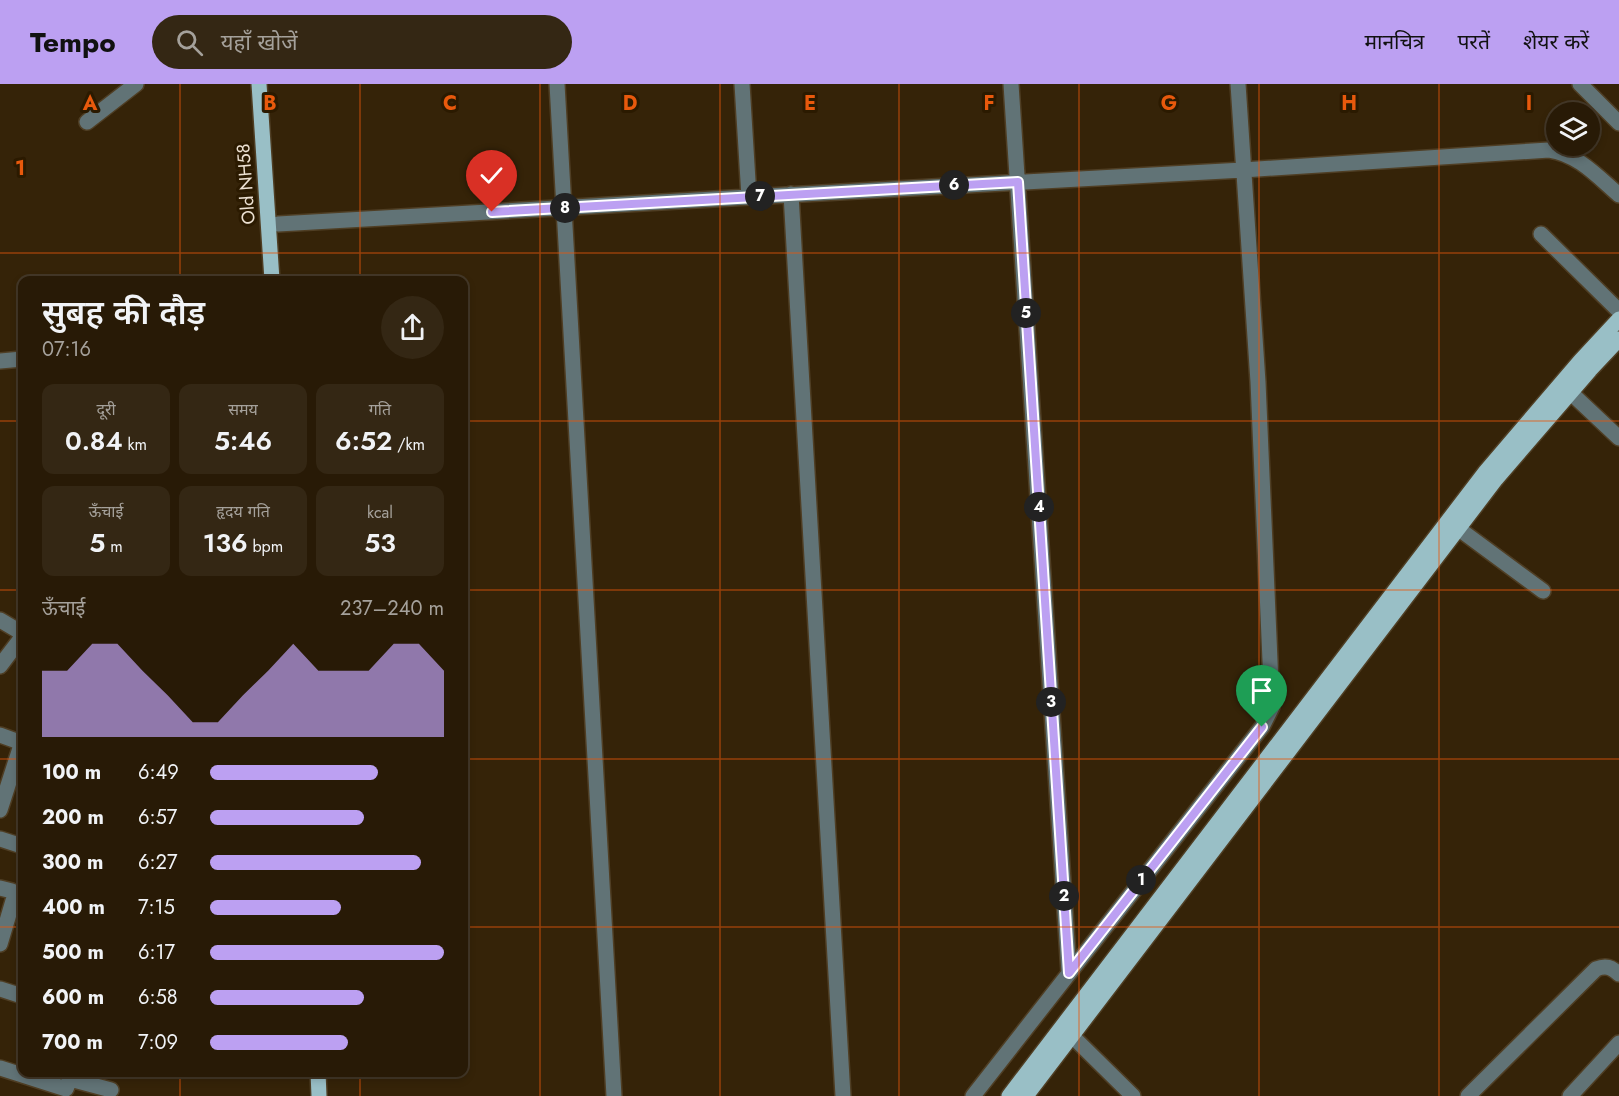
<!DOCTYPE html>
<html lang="hi">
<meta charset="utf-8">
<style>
:root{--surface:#281a06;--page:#342714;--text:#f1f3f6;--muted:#a5a19b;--line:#443828;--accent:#bca0f2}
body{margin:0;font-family:Jost,"Noto Sans Devanagari",sans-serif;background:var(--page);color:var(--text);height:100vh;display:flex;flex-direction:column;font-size:22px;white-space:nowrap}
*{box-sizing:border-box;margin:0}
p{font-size:20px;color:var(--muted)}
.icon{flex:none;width:33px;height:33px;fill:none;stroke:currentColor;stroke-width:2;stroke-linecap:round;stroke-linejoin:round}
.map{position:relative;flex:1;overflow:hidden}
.panel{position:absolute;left:18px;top:192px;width:450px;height:801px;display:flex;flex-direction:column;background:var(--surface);border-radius:12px;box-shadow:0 3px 9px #0003,0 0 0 2px var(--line)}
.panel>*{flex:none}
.fabs{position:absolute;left:1546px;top:18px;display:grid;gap:12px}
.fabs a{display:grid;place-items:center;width:54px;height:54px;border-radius:50%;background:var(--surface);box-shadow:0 3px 9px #0003,0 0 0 2px var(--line);font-size:30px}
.pin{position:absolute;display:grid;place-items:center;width:51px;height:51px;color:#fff;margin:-62px -26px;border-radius:50% 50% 50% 0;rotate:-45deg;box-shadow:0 0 6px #0007}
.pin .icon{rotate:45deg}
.km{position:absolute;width:30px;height:30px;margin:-15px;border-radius:50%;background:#222;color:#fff;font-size:16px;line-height:30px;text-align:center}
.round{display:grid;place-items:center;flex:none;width:63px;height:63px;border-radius:32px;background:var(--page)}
.summary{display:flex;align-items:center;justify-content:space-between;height:102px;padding:0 24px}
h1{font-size:33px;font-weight:600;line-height:45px}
.figures{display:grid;grid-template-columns:repeat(3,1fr);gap:9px;height:102px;padding:6px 24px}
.figures div{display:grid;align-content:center;border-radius:12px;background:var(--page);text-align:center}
.figures b{font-size:26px;font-weight:600}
.figures small{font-size:16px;font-weight:400}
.figures p{font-size:16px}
.chart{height:168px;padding:12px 24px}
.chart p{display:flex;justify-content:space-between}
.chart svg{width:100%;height:108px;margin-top:6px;fill:var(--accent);opacity:.7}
ul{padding:0 24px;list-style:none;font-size:20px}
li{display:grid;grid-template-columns:96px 72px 1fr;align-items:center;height:45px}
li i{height:15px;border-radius:8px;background:var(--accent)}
header{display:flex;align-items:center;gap:36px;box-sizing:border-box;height:84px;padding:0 30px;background:var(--accent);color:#111}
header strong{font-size:28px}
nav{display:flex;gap:33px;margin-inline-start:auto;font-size:21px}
.search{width:420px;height:54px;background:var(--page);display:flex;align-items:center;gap:15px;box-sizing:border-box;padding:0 21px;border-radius:33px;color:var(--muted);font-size:22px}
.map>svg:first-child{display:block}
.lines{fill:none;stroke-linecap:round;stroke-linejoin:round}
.minor-casing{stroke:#4f3e24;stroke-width:18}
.major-casing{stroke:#4f3e24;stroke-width:18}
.minor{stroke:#617376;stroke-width:15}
.major{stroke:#99bfc6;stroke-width:15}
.route-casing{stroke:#fff;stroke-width:12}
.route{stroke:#bca0f2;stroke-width:8}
.grid{fill:none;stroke:#e8590c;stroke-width:1.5;stroke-opacity:0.55}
.labels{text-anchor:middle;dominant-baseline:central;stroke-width:6;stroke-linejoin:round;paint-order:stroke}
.street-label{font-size:18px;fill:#ede1d2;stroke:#2b1a00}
.grid-label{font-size:20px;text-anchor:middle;font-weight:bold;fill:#e8590c;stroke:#2b1a00;stroke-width:6;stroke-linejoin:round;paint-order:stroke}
</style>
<header>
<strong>Tempo</strong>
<div class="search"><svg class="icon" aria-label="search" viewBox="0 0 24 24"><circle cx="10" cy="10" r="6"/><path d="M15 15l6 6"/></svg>यहाँ खोजें</div>
<nav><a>मानचित्र</a><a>परतें</a><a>शेयर करें</a></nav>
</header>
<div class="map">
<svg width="1619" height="1012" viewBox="0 0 1619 1012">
<rect width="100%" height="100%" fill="#352308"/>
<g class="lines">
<defs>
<path id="minor" d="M557,0L614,1012
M742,0L749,113L1243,86L1549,66C1578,70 1598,93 1619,111
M1011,0L1069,889
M1580,0L1619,39
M87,38L136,0
M791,110L843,1012
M278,140L749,113
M1541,150L1619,227
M0,277L22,275
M1570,308L1619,354
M1459,445L1543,507
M0,536L22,549
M0,582L22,553
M0,651L22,659
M0,726L22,658
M0,755L22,762
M0,804L12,807L15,810L0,860
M0,905L22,912
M1064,944L1133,1012
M0,984L66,1005L70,995
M72,988L70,995L111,1006
M973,1012L1262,643L1272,623L1258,298L1238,0
M1468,1012L1596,885C1606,881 1611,883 1619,890
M1570,1012L1619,959"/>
<path id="major" d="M259,0L272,196
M318,988L319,1012
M1009,1012L1486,387L1580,277L1619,235
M1026,1012L1496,395L1590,286L1619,255"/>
</defs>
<use href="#minor" class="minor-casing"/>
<use href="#major" class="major-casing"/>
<use href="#minor" class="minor"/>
<use href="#major" class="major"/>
</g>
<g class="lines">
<defs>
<path id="route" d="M492,128L1018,98L1069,889L1262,643"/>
</defs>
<use href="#route" class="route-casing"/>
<use href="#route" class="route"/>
</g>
<path class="grid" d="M180,0V196M360,0V196M540,0V1012M720,0V1012M899,0V1012M1079,0V1012M1259,0V1012M1439,0V1012M0,169H1619M0,337H22M464,337H1619M0,506H22M464,506H1619M0,675H22M464,675H1619M0,843H22M464,843H1619M180,988V1012M360,988V1012"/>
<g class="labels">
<g class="street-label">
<text transform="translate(246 100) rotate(-94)">Old NH58</text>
</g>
</g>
<g class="grid-label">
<text x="90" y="26">A</text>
<text x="270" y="26">B</text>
<text x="450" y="26">C</text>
<text x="630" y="26">D</text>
<text x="810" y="26">E</text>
<text x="989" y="26">F</text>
<text x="1169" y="26">G</text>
<text x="1349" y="26">H</text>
<text x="1529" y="26">I</text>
<text x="20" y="91">1</text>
</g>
</svg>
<div class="fabs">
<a><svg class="icon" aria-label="layers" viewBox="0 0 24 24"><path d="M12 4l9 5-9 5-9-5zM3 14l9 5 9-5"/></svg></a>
</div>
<div class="pin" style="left:1262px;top:643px;background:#1e9e55"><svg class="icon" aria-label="arrive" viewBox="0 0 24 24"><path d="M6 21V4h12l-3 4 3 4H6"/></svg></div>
<div class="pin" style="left:492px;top:128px;background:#d93025"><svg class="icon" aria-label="check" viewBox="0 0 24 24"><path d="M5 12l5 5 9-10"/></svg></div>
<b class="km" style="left:1141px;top:796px">1</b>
<b class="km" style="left:1064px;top:812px">2</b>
<b class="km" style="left:1051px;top:618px">3</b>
<b class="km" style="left:1039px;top:423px">4</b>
<b class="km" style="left:1026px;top:229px">5</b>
<b class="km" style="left:954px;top:101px">6</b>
<b class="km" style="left:760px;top:112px">7</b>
<b class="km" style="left:565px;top:124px">8</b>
<section class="panel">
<div class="summary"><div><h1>सुबह की दौड़</h1><p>07:16</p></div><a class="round"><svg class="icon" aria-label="share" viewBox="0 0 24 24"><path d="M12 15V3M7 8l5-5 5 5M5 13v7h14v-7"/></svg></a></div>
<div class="figures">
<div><p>दूरी</p><b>0.84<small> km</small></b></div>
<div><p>समय</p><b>5:46</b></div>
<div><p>गति</p><b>6:52<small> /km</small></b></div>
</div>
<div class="figures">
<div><p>ऊँचाई</p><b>5<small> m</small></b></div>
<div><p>हृदय गति</p><b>136<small> bpm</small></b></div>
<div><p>kcal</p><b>53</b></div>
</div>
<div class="chart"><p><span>ऊँचाई</span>237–240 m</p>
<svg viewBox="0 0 160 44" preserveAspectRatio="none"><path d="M0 44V17L10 17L20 6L30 6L40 17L50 27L60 38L70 38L80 27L90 17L100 6L110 17L120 17L130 17L140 6L150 6L160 17V44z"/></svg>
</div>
<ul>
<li><b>100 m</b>6:49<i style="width:72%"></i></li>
<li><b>200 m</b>6:57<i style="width:66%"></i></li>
<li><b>300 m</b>6:27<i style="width:90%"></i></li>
<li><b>400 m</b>7:15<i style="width:56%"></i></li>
<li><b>500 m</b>6:17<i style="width:100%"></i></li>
<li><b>600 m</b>6:58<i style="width:66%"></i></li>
<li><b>700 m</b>7:09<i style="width:59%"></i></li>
</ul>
</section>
</div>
